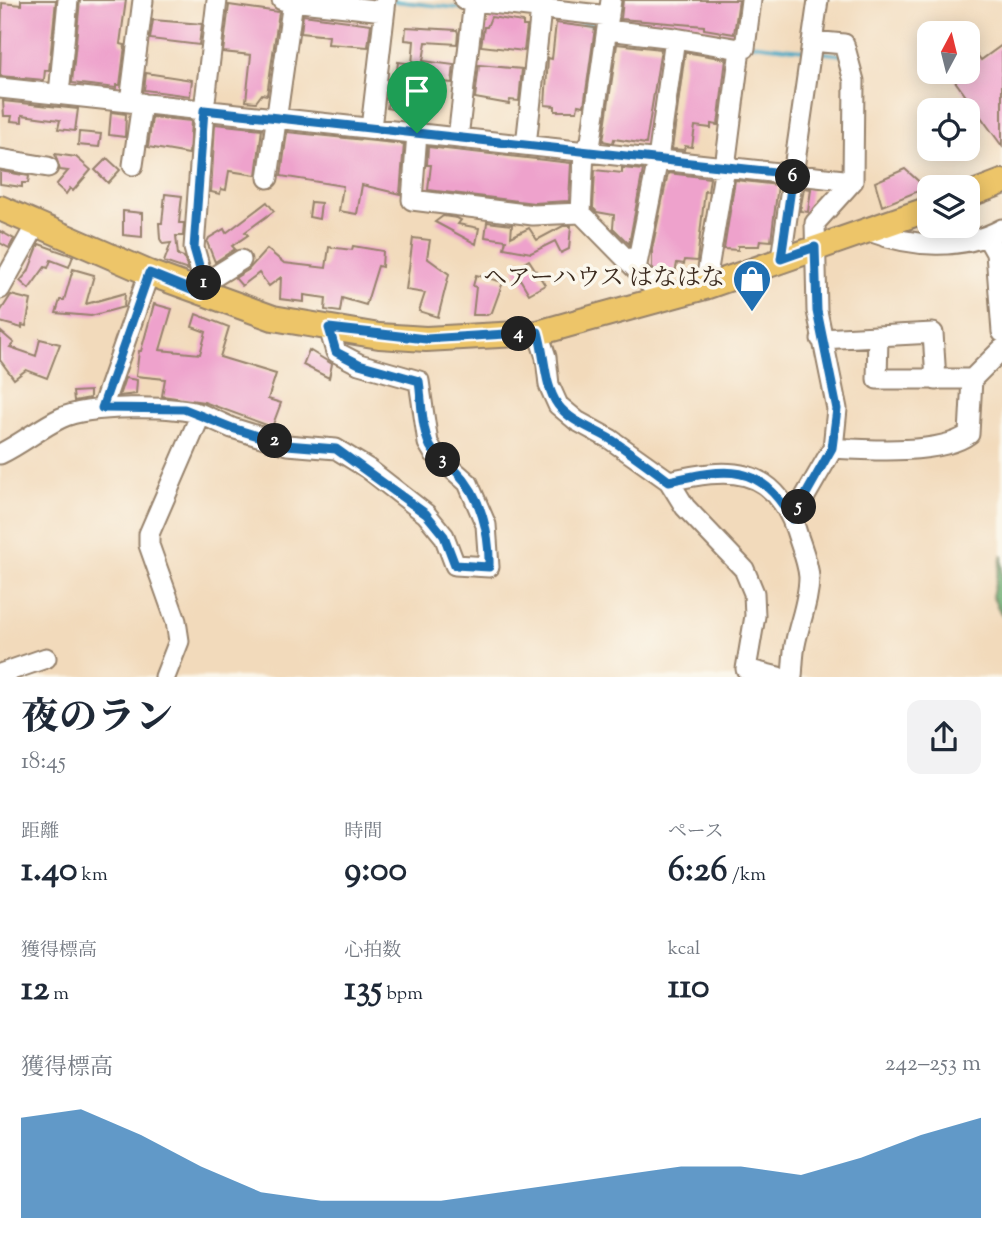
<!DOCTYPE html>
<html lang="ja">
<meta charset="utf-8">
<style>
:root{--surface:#fff;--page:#f2f2f3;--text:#1f2937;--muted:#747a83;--accent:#1f6fb2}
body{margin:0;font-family:"Sorts Mill Goudy","Noto Serif JP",serif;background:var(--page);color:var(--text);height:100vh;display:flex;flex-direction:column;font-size:26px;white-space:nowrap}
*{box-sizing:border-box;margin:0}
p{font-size:23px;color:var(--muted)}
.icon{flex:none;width:38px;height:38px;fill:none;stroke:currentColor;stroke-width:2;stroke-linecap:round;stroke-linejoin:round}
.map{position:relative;height:677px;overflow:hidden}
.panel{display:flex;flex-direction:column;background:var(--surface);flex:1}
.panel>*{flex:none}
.needle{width:46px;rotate:7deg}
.fabs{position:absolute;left:917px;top:21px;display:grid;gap:14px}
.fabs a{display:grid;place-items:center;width:63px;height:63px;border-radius:14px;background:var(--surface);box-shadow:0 4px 18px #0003;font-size:35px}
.pin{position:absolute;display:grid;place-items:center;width:60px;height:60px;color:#fff;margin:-72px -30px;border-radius:50% 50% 50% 0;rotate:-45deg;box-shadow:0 0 7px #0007}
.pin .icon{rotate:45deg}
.km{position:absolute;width:35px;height:35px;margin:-18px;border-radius:50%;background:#222;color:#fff;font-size:19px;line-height:35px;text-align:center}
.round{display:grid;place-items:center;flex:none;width:74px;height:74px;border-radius:14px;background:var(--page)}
.summary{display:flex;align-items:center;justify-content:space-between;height:119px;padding:0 21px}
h1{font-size:38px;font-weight:800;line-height:52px}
.stats{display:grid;grid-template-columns:repeat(3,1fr);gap:10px;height:119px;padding:7px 21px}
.stats div{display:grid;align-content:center}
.stats b{font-size:35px;font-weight:800}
.stats small{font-size:19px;font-weight:400}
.stats p{font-size:19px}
.chart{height:196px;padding:14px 21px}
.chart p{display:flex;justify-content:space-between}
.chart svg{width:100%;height:126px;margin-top:7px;fill:var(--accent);opacity:.7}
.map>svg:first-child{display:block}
.forest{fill:#68ab6e;stroke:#526a46;stroke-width:2}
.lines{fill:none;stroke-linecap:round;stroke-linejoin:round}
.stream{stroke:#44a6c3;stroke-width:3.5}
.building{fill:#eea2cc}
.minor-casing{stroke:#96826c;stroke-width:23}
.major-casing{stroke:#96826c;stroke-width:28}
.minor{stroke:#fff;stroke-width:19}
.major{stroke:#edc569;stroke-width:24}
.route-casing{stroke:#fff;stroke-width:14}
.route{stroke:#1f6fb2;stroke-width:9}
.labels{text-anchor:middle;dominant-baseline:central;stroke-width:7;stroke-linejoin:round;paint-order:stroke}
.poi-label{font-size:24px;fill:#3b2a1e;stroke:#fbf7ec;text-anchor:end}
</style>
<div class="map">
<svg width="1002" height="677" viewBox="0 0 1002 677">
<rect width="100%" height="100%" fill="#fbf7ec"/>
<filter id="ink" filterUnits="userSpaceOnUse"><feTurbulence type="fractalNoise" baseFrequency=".0143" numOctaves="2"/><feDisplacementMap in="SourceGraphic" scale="14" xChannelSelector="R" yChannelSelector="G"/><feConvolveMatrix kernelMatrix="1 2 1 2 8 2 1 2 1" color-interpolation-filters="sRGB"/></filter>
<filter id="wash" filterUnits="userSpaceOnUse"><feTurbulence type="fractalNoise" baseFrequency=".00686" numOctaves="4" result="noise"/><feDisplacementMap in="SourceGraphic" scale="28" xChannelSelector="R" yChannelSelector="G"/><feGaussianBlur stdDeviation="1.57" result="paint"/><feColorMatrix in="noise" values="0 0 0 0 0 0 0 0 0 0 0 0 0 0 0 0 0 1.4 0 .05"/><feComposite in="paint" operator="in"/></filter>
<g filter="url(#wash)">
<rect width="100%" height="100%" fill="#f2dabb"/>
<path class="forest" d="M1002,555V616L992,596Z"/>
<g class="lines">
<path class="stream" d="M393,1L466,9
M578,22L601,25
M751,44L803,50
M817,52L841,55"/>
</g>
<g id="blocks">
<path class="building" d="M21,0H56L49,71L45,70L44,80L0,76L2,3L21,5Z
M80,0H126L120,44L125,45L120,85H116V88L72,83Z
M623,0H739L734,34L704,29V26L621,19Z
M229,5L279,12L267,95L262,94L256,102L246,101L251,55L223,52Z
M303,15L371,24L368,47L328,44L329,36L301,33Z
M491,17L523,22V26H527L524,51L481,46L484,27H487Z
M153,20L202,24L199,45L150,39Z
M556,23L595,28L584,106L578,105L577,111H555V106L545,105L548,58L552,59Z
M406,27L457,30L458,33L457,44L426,42L423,61L454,65L452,83L416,79L412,114L387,108L390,89H395L398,62L412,64L414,41L405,40Z
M617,44L661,49L646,144L614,139L613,143L603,141Z
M1002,45V146L952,77L958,72H968V64L978,56L981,60Z
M685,52L726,59L718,125L711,124V128L695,126L692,147L685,146L684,150L672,149Z
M479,65L522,69L519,101L510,100L509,104L475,98Z
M146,73L192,80L190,96L144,90Z
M3,101L78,109L75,131L58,129L60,120L22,115V122L11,121L12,116H4Z
M111,112L126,114L125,137L109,135Z
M152,117L191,121L189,154L148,147Z
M215,124L262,129L256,175L229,171L226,190L221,189L220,194L211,192Z
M79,132L101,134L99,147L78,145Z
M287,132L404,144L400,194L362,185L357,214L339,211L343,186L281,176Z
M428,147L571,163L569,201L534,203L428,190L431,165H427Z
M55,154L76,157L91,170L73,191L70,188L66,194L56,185L68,171L60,170Z
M107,158L120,170L108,183L95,170Z
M622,168L643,170L629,244L613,228L614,215L597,212L593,208L595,170L622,173Z
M905,169L926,188L882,206L875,182Z
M0,171L29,176L28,183H22V187L0,184Z
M668,173L710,178L708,192L705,191L697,261L685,260L684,264L677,263L675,274L655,272L652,268V249Z
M735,180L778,185L771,241L760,240L759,246H738V250L724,249Z
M804,188L811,189L808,212L800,211Z
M165,194L182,196L179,223H184L183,236H176L178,255L184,257L188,270L164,262L171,243L163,244L160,239L159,223H162Z
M267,202L274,211L245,232L248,235L232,246L235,249L215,262L207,242L209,238L224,229L226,233Z
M311,202L321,203L319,219L309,217Z
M123,211L142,213V237L123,235Z
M443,216L457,218L461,220L458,224L479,228L476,244L435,222Z
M487,222L512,225L511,237L529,228L537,240L563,226H571L569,249L561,253L555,241L531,253L504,248L506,240L485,237Z
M0,231L14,239L9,248L0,243Z
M413,238L430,240L427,258L449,274L438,317L419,311L425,293L406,290Z
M39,244L73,256L69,267L51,260L48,268L45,267L29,289L20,281L28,272Z
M353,246L383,251L382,267L378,266L366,305L342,298L340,312L325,310L326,298L304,295V302L280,299L281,277L269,286L259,273L242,286L235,278L248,270L267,249L284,263L326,268L329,247L352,250Z
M529,260L545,285L529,294L514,269Z
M73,269L94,275L86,304L125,293L124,307L91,316L56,313L60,300H64Z
M476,275L503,282L492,312L487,315H473L476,287L473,286Z
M11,295L31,300L26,326L22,325V328L0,322V312Z
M154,304L172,309L160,350L200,354L206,332L192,327L196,314L229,327L220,357L276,374L268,399L281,403L272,427L204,402L162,396L165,379L136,376L139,351H141Z
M0,331L14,343L10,347L36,356L40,339L60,344L47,378L26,370L14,379L0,360Z
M309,350L332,364L329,378L303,365Z
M125,378L137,380L136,394L119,396Z
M90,391V398L74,401L73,392Z"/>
</g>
</g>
<g filter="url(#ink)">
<use href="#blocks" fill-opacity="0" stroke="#96826c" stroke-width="2"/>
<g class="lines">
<defs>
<path id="minor" d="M282,0L384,11
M464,0L609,16
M607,30L675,38
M0,88L853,181
M59,94L68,0
M130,102L143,0
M371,128L386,0
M417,133L412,200L533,215L581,213L584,151L591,141L611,0
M458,138L474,1
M526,145L541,9
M0,159L48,167
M133,165L142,103
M268,178L293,1
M581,213L636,269
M869,231C912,247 961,251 1002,229
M987,237L996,253L1002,332
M781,259L818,0
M204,283L241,260
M705,287L725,167L740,49L745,48L751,0
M0,289L37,223
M201,294L204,283L194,248L204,110L217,0
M664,299L636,269L658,159L675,38L740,49
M538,333L546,357L549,385L558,405L577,421L610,439L669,481L685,507L744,569L754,593L755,616L746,669L778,677
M878,337L877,379H972
M821,339L933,333L936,380
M102,408L149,273
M833,448C867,450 942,455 969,434L972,379L1002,349
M0,454C21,444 40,428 61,418C88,405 173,405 201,414
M669,481C727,468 773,464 796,530C800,544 808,561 809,577C809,599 801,618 796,640C793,652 793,665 792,677
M792,519L833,448L837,409L817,311L815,223L853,181L854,81L844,44L812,41
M0,674L46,658
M165,677L179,641L176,621L149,545V534L201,414L232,428L287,445L336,449L367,468L426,514L444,536L455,565L489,567L486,525L468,483L434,453L428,443L419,381L359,364L336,352L329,328"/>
<path id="major" d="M968,195L1002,182
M0,208L149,273L273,318L379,336L426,339L538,333L570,324L705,287L929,209"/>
</defs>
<use href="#minor" class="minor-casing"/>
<use href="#major" class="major-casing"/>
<use href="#minor" class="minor"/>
<use href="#major" class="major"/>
</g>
</g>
<g class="lines" filter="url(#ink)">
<defs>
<path id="route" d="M204,110L793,174L781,259L815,247L817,311L837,409L832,448L792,519C759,462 728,468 669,481C650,467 631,453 612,440C594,429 571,422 558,405C544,386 545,355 538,332L426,339L329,328L336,352L359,364L419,381C422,402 421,426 430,446C436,458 448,462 457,472C481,496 490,534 489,567L455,565L444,536L426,514L336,449L287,445L232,428L184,409L102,408L149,273L201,294L204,283L194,248Z"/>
</defs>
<use href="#route" class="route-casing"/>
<use href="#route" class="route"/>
</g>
<defs>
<symbol id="shop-pin" viewBox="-11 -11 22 30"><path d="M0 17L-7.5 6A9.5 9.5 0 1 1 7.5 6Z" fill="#1f6fb2" stroke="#fbf7ec"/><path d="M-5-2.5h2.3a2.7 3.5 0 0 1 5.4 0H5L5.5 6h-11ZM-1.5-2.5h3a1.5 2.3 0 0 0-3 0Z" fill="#fff"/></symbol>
</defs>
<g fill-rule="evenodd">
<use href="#shop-pin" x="730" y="257" width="44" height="60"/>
</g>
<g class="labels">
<g class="poi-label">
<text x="725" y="279">ヘアーハウス はなはな</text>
</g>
</g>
</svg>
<div class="fabs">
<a><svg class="needle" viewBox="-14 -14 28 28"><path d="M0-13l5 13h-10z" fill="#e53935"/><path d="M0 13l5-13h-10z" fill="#747a83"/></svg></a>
<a><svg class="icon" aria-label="locate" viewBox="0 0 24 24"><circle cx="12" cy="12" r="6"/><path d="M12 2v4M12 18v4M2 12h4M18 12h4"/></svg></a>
<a><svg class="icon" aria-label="layers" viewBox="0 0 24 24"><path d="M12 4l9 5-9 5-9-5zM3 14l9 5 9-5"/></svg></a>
</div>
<div class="pin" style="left:417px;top:133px;background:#1e9e55"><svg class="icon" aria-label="arrive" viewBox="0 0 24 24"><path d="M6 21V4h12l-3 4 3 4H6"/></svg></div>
<b class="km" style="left:204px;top:283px">1</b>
<b class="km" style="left:275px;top:441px">2</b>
<b class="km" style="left:443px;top:460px">3</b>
<b class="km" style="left:519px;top:334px">4</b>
<b class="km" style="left:799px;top:507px">5</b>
<b class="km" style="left:793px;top:177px">6</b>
</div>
<section class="panel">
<div class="summary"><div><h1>夜のラン</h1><p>18:45</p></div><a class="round"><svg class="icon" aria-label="share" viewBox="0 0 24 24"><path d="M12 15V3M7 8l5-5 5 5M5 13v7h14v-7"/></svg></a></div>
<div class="stats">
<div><p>距離</p><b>1.40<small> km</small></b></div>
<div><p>時間</p><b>9:00</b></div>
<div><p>ペース</p><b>6:26<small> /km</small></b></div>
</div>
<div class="stats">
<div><p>獲得標高</p><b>12<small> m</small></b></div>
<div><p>心拍数</p><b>135<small> bpm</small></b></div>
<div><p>kcal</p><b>110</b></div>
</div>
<div class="chart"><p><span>獲得標高</span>242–253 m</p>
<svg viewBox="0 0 160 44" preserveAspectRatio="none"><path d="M0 44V9L10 6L20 15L30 26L40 35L50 38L60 38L70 38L80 35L90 32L100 29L110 26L120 26L130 29L140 23L150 15L160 9V44z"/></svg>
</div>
</section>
